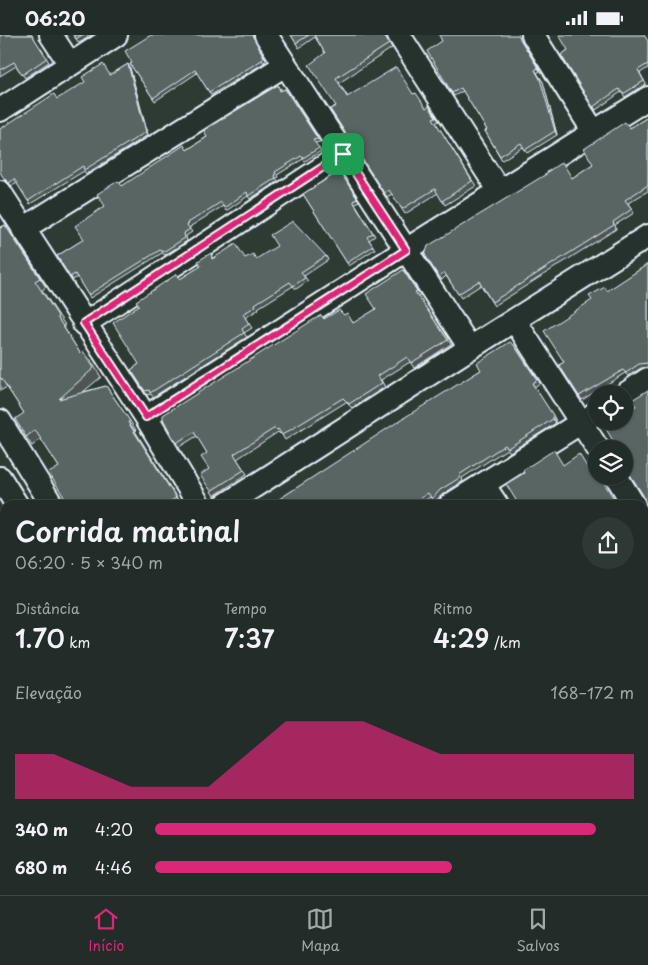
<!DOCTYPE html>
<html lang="pt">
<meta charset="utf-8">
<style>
:root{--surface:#222c28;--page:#2e3834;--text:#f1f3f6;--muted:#a2a7a8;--line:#3f4845;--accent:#db2777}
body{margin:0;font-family:"Playpen Sans",sans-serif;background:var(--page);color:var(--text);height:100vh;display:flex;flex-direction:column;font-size:19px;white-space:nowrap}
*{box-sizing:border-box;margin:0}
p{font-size:16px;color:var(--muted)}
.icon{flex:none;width:28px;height:28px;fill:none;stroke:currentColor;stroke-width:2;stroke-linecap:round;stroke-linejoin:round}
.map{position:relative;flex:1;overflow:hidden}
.details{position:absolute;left:0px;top:465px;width:649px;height:395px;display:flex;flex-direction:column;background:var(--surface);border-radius:15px 15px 0 0;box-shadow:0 1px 4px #0004,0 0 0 1px var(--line)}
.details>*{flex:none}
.tools{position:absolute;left:588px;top:350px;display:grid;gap:10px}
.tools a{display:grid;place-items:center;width:45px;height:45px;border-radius:50%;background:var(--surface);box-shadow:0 1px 4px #0004,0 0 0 1px var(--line);font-size:25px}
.pin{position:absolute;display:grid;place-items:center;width:42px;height:42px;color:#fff;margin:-21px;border-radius:10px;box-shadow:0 2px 8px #0006}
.round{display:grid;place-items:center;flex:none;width:52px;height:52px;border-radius:26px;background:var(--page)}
.headline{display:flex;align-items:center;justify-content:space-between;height:85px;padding:0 15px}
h1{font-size:28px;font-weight:600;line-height:38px}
.stats{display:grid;grid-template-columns:repeat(3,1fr);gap:8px;height:85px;padding:5px 15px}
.stats div{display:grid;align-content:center}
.stats b{font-size:25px;font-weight:600}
.stats small{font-size:14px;font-weight:400}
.stats p{font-size:14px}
.chart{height:140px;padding:10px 15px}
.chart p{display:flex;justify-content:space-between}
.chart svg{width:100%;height:90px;margin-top:5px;fill:var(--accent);opacity:.7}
ul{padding:0 15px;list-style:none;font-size:16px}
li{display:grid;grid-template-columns:80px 60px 1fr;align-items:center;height:38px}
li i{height:12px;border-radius:6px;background:var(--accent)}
.status{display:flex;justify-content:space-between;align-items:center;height:35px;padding:0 25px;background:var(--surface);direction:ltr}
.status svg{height:14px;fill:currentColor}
.tabs{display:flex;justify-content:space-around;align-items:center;height:70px;border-top:1px solid var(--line);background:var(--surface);font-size:14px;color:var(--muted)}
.tabs a{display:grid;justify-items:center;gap:2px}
.tabs .current{color:var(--accent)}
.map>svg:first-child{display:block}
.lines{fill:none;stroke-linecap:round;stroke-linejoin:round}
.minor-casing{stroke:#e8f1f8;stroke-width:26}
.minor{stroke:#26332d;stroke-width:22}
.wall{fill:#4d5755;stroke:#e8f1f8}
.shaded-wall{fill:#3e4745;stroke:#e8f1f8}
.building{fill:#596563;stroke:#e8f1f8}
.route-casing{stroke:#fff;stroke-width:10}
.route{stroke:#db2777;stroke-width:6}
</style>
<div class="status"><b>06:20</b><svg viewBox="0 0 49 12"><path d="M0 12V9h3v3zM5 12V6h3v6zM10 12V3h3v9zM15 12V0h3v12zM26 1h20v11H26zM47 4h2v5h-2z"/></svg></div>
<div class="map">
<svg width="648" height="860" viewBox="0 0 648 860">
<rect width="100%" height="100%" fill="#2e3b35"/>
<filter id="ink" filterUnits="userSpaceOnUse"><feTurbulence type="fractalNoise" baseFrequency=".02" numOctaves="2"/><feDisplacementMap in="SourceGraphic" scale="10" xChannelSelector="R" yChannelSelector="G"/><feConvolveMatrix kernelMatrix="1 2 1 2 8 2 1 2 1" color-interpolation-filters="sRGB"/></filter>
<g filter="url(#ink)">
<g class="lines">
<defs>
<path id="minor" d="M51,0L70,29
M266,0L470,313
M399,0L500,157
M533,0L594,97
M0,75L116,0
M0,157L146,382L199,470
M23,194L285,30
M515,286L598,414
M84,289L343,119
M624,360L648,344
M146,382L406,215L648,63
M0,386L52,470
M616,441L634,470
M0,443L17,470
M483,449L497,470
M225,470L470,313L648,201
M450,470L596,378
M644,485L648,492
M0,686L5,694
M644,698L648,696
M644,833L648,830
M106,855L109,860
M267,855L271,860
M464,855L467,860
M602,860L610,855"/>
</defs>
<use href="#minor" class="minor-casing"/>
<use href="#minor" class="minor"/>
</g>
<path class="wall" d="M0,0H32L49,27L25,43L16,31L0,41Z
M73,0H92L79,8Z
M291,0H385L392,13L339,48L348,62L414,59L426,73L432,76L439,86L436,88L476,151L445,170L438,158L405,179L392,159L387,162L330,74L336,71L325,18L315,2L299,13Z
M253,1L266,24L264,28L211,60L197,38L155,66L130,29L132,28Z
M442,6L522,7L540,36L537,38L543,47L557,100L528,118L523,112L502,125L485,96L487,95L463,56L454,61L452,58Z
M648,6V33L640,38L646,49L625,62L621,57L596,75L561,20L568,15Z
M128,29L130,33L148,100L86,139L84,136L30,169L17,148L12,151L3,142L57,64L110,40Z
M281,53V56L285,54L320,107L315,108L321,116L305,126L303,124L277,140L278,142L276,143L278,146L250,164L248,161L226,176L223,171L191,191V192L189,193L192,197L186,201L187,206L165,220L162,218L90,263L77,242L73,245L57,221L84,204L105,171L122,151L187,115Z
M648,82V156L628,168L634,178L615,190L616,194L494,271L481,250L461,263L446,241L442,245L425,220L572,143L593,129L630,93Z
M342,140L359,166L355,168L375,201L369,205L375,214L349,231L303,159Z
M5,190L46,252L42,255L65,290L63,291L80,318L90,324L101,342L83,357L106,351L136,395L135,396L181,470H69L59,432L41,404L32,411L26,402L24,378L7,352L0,356V191L1,192Z
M326,221L328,225L304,241L308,246L296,254L293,251L258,273L259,274L245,283L252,293L244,298L247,302L153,362L151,359L147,360L131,335L139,329L180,244L201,231L213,222L214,223L256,224Z
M648,229V332L641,333L628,341L625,338L582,365L559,330L564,327L608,256Z
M403,235L420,260L418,261L451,309L414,333L410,327L381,345L385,352L352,373L346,367L285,405L281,398L280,399L278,397L237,424L247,439L214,461L211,456L207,418L197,401L179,412L176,408L324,284L344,280L354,288L376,274Z
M514,310L540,348L534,352L555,384L556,388L510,417L507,414L462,443L463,446L443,459L434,467L430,462L418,470H270L481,335Z
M648,709V818L644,819V712Z
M5,735V767L0,771V736Z
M508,855H590L582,860H512Z"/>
<path class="shaded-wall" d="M252,0H253V1L266,24L264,28L262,25Z
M128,29L130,33L148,100L146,97Z
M535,35L543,47L557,100L555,96Z
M532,348L555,384L556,388L553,384Z
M128,387L135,396L181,470L176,463Z"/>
<path class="building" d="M0,0H32L47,23L22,40L14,27L0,35Z
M73,0H82L76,4Z
M151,0H252L264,22L262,25L209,57L195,35L153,63L130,29L132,28L125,16Z
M291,0H309L296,8Z
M314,0H384L389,9L336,43L347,62L396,32L413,59L416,58L426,73L429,71L436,82L433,83L472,146L442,166L435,154L402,174L389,155L384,158L330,74L336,71L309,30L325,18Z
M439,0H519L520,4L538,33L535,35L540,44L555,96L525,115L521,108L500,121L485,96L487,95L461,53L452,58L427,16L442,6Z
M559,0H644L648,6V29L638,35L644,46L623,59L619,54L593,72L561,20L568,15Z
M103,29L110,40L128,29L146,97L84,135L83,131L28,166L14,144L9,148L3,142L0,137V94L54,59L57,64L85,47L82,42Z
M278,50L280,56L285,54L318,104L313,105L319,113L303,123L301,121L275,137L276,139L274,140L276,143L248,161L247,157L224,173L221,167L188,188L189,189L187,190L190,194L184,198L185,203L163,217L160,215L88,260L75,239L70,242L57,221L84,204L75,191L105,171L97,159L118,146L122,151L184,110L187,115L207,102L204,95Z
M648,82V150L625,165L632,174L613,187L614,190L492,267L479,246L458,259L444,237L439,242L425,220L428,211L548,138L547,137L562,127L572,143L593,129L584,114L625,87L630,93Z
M338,139L342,140L357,163L353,166L373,198L367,202L373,211L347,228L303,159L330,142Z
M293,186L326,221L301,237L305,243L293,251L290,247L255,269L256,271L243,279L249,289L242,294L244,298L150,358L149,355L145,356L131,335L139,329L113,288L139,270L136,266L177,239L180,244L201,231L198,226L211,218L212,224L236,209L245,223L253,219L256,224L277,211L270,200Z
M5,190L40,243L35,246L58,281L57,282L80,318L83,316L94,333L59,364L106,351L130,386L128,387L176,463L164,470H69L49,438L59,432L35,395L26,402L15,384L24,378L1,343L0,344V192L1,193Z
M648,229V328L639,329L626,338L623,335L579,361L559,330L564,327L544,296L592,265L589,261L605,252L607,256Z
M403,235L417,256L415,257L448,305L411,328L407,322L378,341L382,348L349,369L343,363L282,400L278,394L277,395L275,393L234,419L244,435L211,456L200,440L209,434L201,422L207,418L194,397L176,408L163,384V380L321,280L324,284L339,275L344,280L347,278L353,288L376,274L366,259Z
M510,307L514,310L537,345L532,348L553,380V384L508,413L505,410L459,440L461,442L440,455L432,464L428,458L410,470H270L402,384L481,335L477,328Z
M648,355V471L646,469L643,460L624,430V414H618L606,394L619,386H624V383L629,380L626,377L636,371L632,365Z
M554,415L563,430L579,419L592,440L596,439V441H602V445L618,470H519L506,449L524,438L523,435Z
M0,512L5,520V655L0,647Z
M644,519L648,526V665L644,659Z
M648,709V814L644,815V712Z
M4,734L5,735V763L0,766V736Z
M5,792V855H87L88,857L85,859L86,860H0V795Z
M120,855H228L231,860H124Z
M508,855H582L574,860H512Z"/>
</g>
<g class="lines" filter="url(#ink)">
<defs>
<path id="route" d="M343,119L406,215L146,382L84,288Z"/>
</defs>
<use href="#route" class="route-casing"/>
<use href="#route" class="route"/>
</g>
</svg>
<div class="tools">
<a><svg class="icon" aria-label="locate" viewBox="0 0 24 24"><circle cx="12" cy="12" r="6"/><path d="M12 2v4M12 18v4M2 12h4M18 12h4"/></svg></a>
<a><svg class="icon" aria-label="layers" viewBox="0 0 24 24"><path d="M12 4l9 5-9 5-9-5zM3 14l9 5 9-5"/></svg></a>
</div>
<div class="pin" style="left:343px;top:119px;background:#1e9e55"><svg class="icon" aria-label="arrive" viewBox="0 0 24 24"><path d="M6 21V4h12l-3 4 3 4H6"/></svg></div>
<section class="details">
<div class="headline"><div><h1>Corrida matinal</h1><p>06:20 · 5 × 340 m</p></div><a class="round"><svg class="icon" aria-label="share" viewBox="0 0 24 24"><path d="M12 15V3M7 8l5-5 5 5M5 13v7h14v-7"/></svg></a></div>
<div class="stats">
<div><p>Distância</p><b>1.70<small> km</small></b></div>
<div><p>Tempo</p><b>7:37</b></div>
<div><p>Ritmo</p><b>4:29<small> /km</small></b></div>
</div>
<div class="chart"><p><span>Elevação</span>168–172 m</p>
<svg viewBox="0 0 160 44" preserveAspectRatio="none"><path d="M0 44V22L10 22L20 30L30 38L40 38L50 38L60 22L70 6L80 6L90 6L100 14L110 22L120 22L130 22L140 22L150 22L160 22V44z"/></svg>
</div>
<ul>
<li><b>340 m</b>4:20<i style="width:92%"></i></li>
<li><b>680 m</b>4:46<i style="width:62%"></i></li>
</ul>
</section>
</div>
<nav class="tabs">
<a class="current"><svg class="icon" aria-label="home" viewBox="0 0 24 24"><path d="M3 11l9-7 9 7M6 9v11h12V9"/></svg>Início</a>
<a><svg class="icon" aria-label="map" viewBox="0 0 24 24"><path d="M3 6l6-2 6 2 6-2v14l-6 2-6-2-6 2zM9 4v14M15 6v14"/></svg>Mapa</a>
<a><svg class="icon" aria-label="saved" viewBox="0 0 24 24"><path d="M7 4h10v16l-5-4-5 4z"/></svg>Salvos</a>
</nav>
